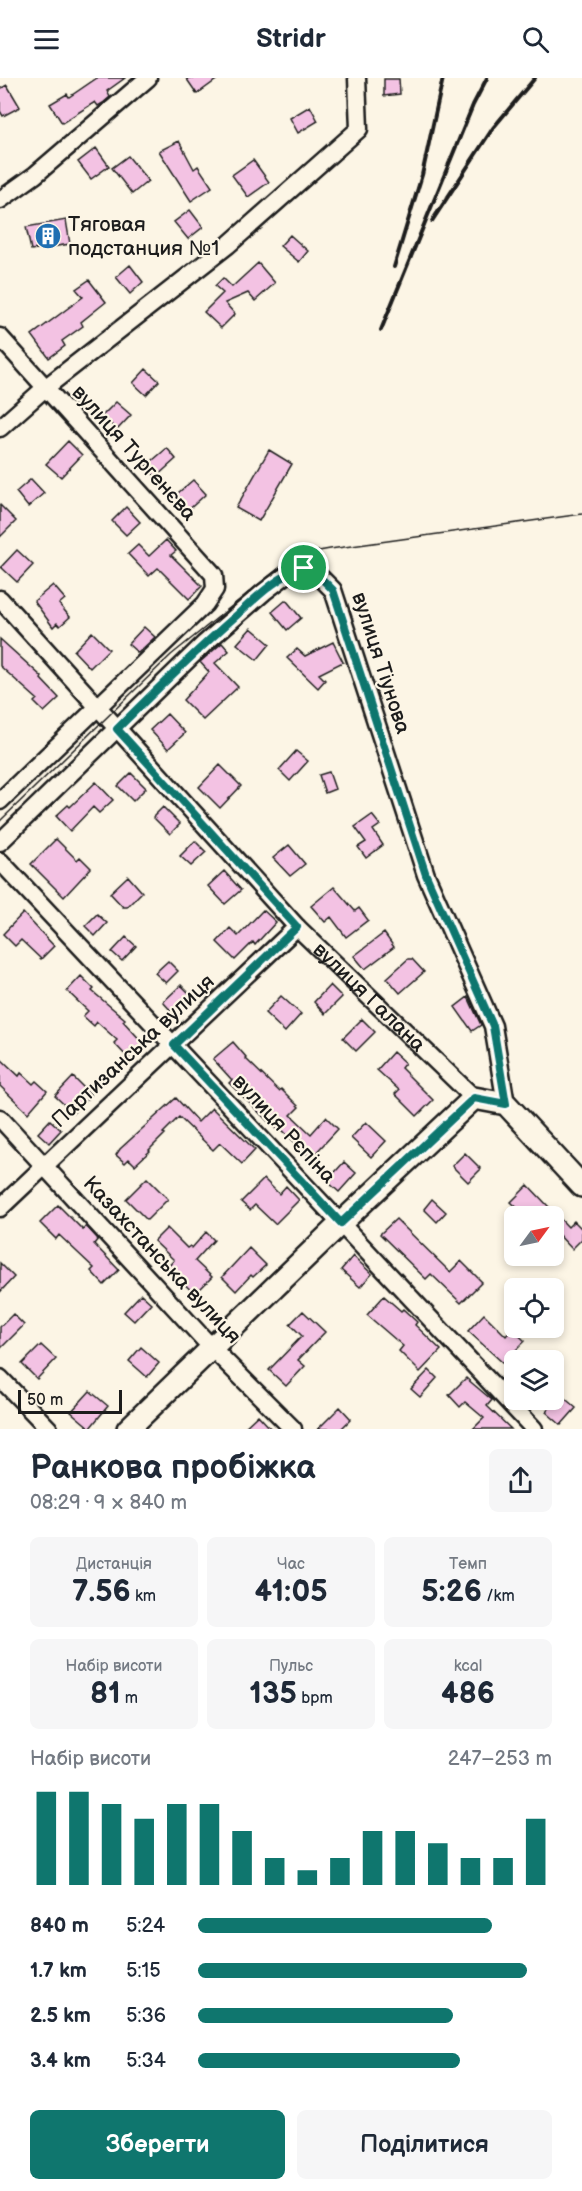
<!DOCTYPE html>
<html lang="uk">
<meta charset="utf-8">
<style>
:root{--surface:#fff;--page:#f6f6f7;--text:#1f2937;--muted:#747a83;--accent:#0f766e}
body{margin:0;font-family:"Balsamiq Sans",sans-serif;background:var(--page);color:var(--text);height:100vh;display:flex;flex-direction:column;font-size:22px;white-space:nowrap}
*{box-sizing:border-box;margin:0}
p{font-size:20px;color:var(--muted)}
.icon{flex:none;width:33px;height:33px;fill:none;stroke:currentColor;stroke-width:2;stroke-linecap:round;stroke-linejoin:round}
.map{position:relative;height:1351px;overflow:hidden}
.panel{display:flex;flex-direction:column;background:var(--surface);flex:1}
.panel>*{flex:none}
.needle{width:39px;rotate:57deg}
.controls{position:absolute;left:504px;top:1128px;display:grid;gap:12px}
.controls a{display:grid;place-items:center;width:60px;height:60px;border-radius:9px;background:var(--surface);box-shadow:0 3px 9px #0003;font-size:30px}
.scale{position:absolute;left:18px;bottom:15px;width:104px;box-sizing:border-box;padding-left:6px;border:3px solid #1c1c1c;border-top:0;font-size:16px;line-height:21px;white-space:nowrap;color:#1c1c1c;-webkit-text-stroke:4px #fcf5e5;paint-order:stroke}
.pin{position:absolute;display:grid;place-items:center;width:51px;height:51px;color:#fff;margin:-26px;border:3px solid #fff;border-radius:50%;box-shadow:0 2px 6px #0007}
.round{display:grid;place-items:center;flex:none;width:63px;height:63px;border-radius:9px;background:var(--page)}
.overview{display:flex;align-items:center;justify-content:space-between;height:102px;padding:0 30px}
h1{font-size:33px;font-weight:800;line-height:45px}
.figures{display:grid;grid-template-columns:repeat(3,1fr);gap:9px;height:102px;padding:6px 30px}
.figures div{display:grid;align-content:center;border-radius:9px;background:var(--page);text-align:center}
.figures b{font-size:30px;font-weight:800}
.figures small{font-size:16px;font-weight:400}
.figures p{font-size:16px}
.chart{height:168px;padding:12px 30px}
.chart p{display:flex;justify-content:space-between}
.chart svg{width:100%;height:108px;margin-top:6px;stroke:var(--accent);stroke-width:6}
.cta{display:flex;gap:12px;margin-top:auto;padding:12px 30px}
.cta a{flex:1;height:69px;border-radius:9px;background:var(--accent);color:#fff;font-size:24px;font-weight:800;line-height:69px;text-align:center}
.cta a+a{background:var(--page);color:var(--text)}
ul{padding:0 30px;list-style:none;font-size:20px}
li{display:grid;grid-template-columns:96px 72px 1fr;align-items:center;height:45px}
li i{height:15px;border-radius:8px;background:var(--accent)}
header{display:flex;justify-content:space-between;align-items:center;height:78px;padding:0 30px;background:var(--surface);font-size:27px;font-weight:800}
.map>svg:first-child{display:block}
.building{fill:#f3c2e3;stroke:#1c1c1c;stroke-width:1.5}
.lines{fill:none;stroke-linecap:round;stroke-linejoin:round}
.minor-casing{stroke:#1c1c1c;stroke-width:21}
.tertiary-casing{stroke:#1c1c1c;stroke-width:26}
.minor{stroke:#fcf5e5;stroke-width:16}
.tertiary{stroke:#fcf5e5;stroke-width:21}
.tram{stroke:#1c1c1c;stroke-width:1.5}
.rail{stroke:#1c1c1c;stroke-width:4}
.route-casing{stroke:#fff;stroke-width:12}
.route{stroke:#0f766e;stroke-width:8}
.labels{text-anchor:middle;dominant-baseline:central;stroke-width:4.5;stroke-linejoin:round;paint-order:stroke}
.poi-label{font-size:21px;fill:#1c1c1c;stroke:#fcf5e5;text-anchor:start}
.street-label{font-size:21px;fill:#1c1c1c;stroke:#fcf5e5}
</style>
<header><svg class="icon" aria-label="menu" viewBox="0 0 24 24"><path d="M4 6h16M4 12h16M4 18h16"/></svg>Stridr<svg class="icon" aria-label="search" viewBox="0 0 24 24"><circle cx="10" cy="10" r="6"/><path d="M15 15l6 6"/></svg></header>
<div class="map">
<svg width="582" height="1351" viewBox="0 0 582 1351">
<rect width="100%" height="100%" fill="#fcf5e5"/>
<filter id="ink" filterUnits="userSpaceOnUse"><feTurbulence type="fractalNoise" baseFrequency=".0167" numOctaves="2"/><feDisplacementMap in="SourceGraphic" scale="12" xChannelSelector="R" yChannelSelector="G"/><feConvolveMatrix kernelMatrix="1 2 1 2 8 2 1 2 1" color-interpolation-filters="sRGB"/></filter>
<g filter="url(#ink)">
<path class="building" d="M97,0H125L107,13L110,19L103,25L98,28L95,24L62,45L50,26L67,16L69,19Z
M186,0H219L197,16Z
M384,1H399L400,16L384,18Z
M7,7L20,29L3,38L0,33V11Z
M310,28L318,43L298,55L290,40Z
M179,63L194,91L198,88L212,109L191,123L159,73Z
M96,70L109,88L91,101L78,84Z
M128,78L148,103L132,116L112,90Z
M253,82L269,104L248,119L232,97Z
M190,132L203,149L188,161L174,144Z
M66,142L70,166L31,172L26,149Z
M290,157L308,173L299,184L280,168Z
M258,185L275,205L255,223L248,215L225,225L235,236L221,250L204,234L223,215L215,208L223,200L232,209Z
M130,187L143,204L130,216L116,199Z
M89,202L106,224L81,244L83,248L62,263L65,268L49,280L32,257L83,219L76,211Z
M146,291L159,303L146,317L133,305Z
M116,324L131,337L117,352L102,338Z
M68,363L82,377L61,399L46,386Z
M167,370L176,381L156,399L146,388Z
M269,372L292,386L259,443L236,430Z
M31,401L44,415L28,429L16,414Z
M193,402L206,416L184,436L171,421Z
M0,427L16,443L0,459Z
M126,429L140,444L126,457L112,443Z
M166,462L176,473L171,477L202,508L189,521L158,490L149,498L128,476L138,467L149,478Z
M17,472L33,487L17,504L1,489Z
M53,507L65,521L59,526L70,539L60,548L57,545L53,549L34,523Z
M286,522L301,540L287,552L272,534Z
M144,549L155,559L138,575L128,566Z
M251,550L270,566L257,582L237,566Z
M92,554L109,571L90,590L74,573Z
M0,561L42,599L41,601L59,620L44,634L34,624L37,621L0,588Z
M333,564L343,584L319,596L325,602L318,610L287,580L297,571L305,578Z
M222,565L229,573L215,585L238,609L203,642L183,622L209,594L200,584Z
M167,636L185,655L168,671L150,652Z
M296,673L308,683L290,703L279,692Z
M220,687L241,708L220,730L199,709Z
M329,694L335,711L325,715L319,697Z
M131,695L146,710L133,723L118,708Z
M96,704L113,722L99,735L93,729L70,753L56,738L68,727L70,729Z
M163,729L180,746L170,756L153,739Z
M372,737L380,747L373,752L383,767L366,780L358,769L366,764L355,749Z
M56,761L77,782L80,779L91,790L64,819L31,786Z
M195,763L206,774L191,788L180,778Z
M289,767L305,786L290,798L273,780Z
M224,793L241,812L225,826L208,808Z
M128,798L142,814L127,829H123L110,815Z
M334,809L355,833L359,830L368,842L346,859L331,839L325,844L311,828Z
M263,832L276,844L255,867L253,864L235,882L217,864L230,850L238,858Z
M23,835L54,868L41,881L21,862L15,868L3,856Z
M97,836L107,845L95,858L85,848Z
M384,855L394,869L365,891L354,878Z
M126,859L136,868L122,883L112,874Z
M408,881H412L424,894L400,915L387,900Z
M168,883L178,893L166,905L155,895Z
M81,898L94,911L92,913L125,941L123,943L144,966L128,980L114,965L117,962L97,944L94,948L83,938L88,933L67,913Z
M181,907L191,917L173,935L163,924Z
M330,907L342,919L325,936L314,924Z
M281,918L301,936L285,954L265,935Z
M468,919L481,947L472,953L455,929Z
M362,941L375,954L356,973L343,960Z
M233,964L246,979L245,980L279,1013L281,1011L299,1029L291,1037L311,1056L326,1039L338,1051L311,1080L279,1049L277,1052L229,1005L232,1002L213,981Z
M393,974L405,985L401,990L433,1022L417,1038L395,1016L399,1012L377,992Z
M0,980L19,998L21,995L33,1006L36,1003L47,1013L28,1035L0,1008Z
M73,999L91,1017L73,1035L55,1018Z
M176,1020L198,1044L212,1030L255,1072L242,1086L220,1065L213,1072L179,1039L163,1055L165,1056L149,1072L150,1073L135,1087L129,1081L125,1085L116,1077L120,1071Z
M50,1042L61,1052L49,1065L38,1055Z
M366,1044L386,1063L371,1079L351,1060Z
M465,1075L481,1091L468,1104L452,1088Z
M344,1084L356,1095L339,1114L327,1103Z
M147,1100L168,1121L147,1142L126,1121Z
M264,1101L279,1116L286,1108L299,1122L275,1146L255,1127L250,1132L241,1124Z
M528,1107L568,1149L574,1143L582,1151V1161L572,1171L554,1152V1138H526L511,1124Z
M432,1121L446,1134L437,1144L424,1131Z
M58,1127L83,1152L86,1148L98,1161L94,1166L119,1192L104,1207L91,1193L94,1190L59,1157L56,1161L40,1145Z
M396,1141L450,1194L461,1183L482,1204L461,1225L431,1196L426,1201L380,1156Z
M167,1150L187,1170L190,1168L192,1170L206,1154L214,1162L195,1183L212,1199L195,1216L167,1190L174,1182L154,1163Z
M249,1170L266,1187L253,1199L251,1197L236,1213L222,1199Z
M353,1178L372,1196L360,1209L341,1192Z
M0,1185L14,1199L0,1214Z
M141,1216L151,1225L134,1243L124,1234Z
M384,1218L401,1233L403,1231L417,1244L415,1247L441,1272L420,1294L399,1273L403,1268L367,1237Z
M303,1233L325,1254L298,1282L305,1288L286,1308L269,1292L302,1258L290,1246Z
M13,1236L24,1247L0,1271V1249Z
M484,1236L506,1258L512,1251L525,1263L503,1285L468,1253Z
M41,1267L56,1281L37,1301L22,1286Z
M141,1269L159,1285L147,1299L129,1283Z
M429,1292L437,1300L420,1319L411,1311Z
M466,1300L492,1322L487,1328L511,1351H473L484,1340L465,1324L460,1329L449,1317Z
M90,1313L108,1328L90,1350L71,1334Z
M561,1317L576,1330L561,1347L546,1334Z
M340,1329L351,1341L341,1351H318Z
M258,1337L271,1351H243Z"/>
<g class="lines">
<defs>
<g id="minor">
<path d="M0,122L35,97L148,0"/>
<path d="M0,259L214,497L215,511L205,526L0,723"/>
<path d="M0,350L45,310L228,167L359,51L357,0"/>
<path id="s1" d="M0,521L297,849L474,1020"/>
<path d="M0,764L204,566L264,514L289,495L304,491L322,501L333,512L426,797L493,948L506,1026"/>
<path d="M0,783L534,1351"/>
<path d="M0,1040L212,1270L293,1351"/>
<path d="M0,1130L297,849"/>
<path d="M0,1300L49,1351"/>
</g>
<path id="tertiary" d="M128,1351L341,1145L474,1020L506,1026L582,1108"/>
</defs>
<use href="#minor" class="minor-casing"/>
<use href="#tertiary" class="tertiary-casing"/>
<use href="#minor" class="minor"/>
<use href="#tertiary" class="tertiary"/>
<path class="tram" d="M0,743L171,577L284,486L308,475L330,471L582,436"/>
<path class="rail" d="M432,143L493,50L535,0
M394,189L422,97L443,0
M381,252L473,27L487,0"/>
</g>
</g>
<g class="lines" filter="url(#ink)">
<defs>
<path id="route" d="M304,490L322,501L333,512L426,797L493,948L506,1026L474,1020L341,1145L174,967L297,849L117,651C156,612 195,574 237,537C257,519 277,498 304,490Z"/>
</defs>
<use href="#route" class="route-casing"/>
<use href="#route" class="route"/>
</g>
<defs>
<symbol id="building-disc" viewBox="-11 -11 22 22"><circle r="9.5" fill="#1f6fb2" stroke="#fcf5e5"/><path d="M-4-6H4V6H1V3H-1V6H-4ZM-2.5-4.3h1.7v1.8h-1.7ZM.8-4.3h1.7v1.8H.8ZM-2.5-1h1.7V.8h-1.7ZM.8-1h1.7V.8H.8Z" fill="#fff"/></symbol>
</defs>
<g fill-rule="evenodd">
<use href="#building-disc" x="33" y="143" width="30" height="30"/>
</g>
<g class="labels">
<g class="poi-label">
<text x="68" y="146">Тяговая<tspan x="68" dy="24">подстанция №1</tspan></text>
</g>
<g class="street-label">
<text transform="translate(134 375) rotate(48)">вулиця Тургенєва</text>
<text transform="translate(381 585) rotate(72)">вулиця Тіунова</text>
<text stroke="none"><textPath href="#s1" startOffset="543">вулиця Галана</textPath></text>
<text transform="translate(133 973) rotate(-43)">Партизанська вулиця</text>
<text transform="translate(284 1051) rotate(47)">вулиця Рєпіна</text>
<text transform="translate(162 1182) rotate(47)">Казахстанська вулиця</text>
</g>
</g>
</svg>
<div class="controls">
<a><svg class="needle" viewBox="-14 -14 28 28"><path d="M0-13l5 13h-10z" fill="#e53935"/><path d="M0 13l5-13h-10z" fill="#747a83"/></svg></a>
<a><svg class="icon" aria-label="locate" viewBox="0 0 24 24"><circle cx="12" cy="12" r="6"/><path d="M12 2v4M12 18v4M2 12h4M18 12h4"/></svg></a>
<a><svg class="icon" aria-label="layers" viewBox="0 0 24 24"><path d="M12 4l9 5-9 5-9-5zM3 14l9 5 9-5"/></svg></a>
</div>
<div class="scale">50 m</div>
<div class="pin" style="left:304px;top:490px;background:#1e9e55"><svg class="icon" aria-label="arrive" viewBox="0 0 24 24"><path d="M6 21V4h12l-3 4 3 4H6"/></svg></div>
</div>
<section class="panel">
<div class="overview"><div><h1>Ранкова пробіжка</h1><p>08:29 · 9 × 840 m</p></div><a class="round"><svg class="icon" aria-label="share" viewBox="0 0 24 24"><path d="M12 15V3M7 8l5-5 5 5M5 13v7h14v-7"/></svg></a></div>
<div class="figures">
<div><p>Дистанція</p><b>7.56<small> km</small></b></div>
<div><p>Час</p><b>41:05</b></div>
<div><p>Темп</p><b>5:26<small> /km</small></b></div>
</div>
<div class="figures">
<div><p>Набір висоти</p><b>81<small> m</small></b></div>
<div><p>Пульс</p><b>135<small> bpm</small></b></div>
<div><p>kcal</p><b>486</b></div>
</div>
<div class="chart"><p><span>Набір висоти</span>247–253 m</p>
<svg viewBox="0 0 160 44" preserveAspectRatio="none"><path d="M5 44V6M15 44V6M25 44V11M35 44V17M45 44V11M55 44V11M65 44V22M75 44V33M85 44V38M95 44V33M105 44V22M115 44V22M125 44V27M135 44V33M145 44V33M155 44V17"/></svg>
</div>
<ul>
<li><b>840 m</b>5:24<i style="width:83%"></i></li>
<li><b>1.7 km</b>5:15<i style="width:93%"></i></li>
<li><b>2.5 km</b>5:36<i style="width:72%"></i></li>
<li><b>3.4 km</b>5:34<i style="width:74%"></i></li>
</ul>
<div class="cta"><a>Зберегти</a><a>Поділитися</a></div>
</section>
